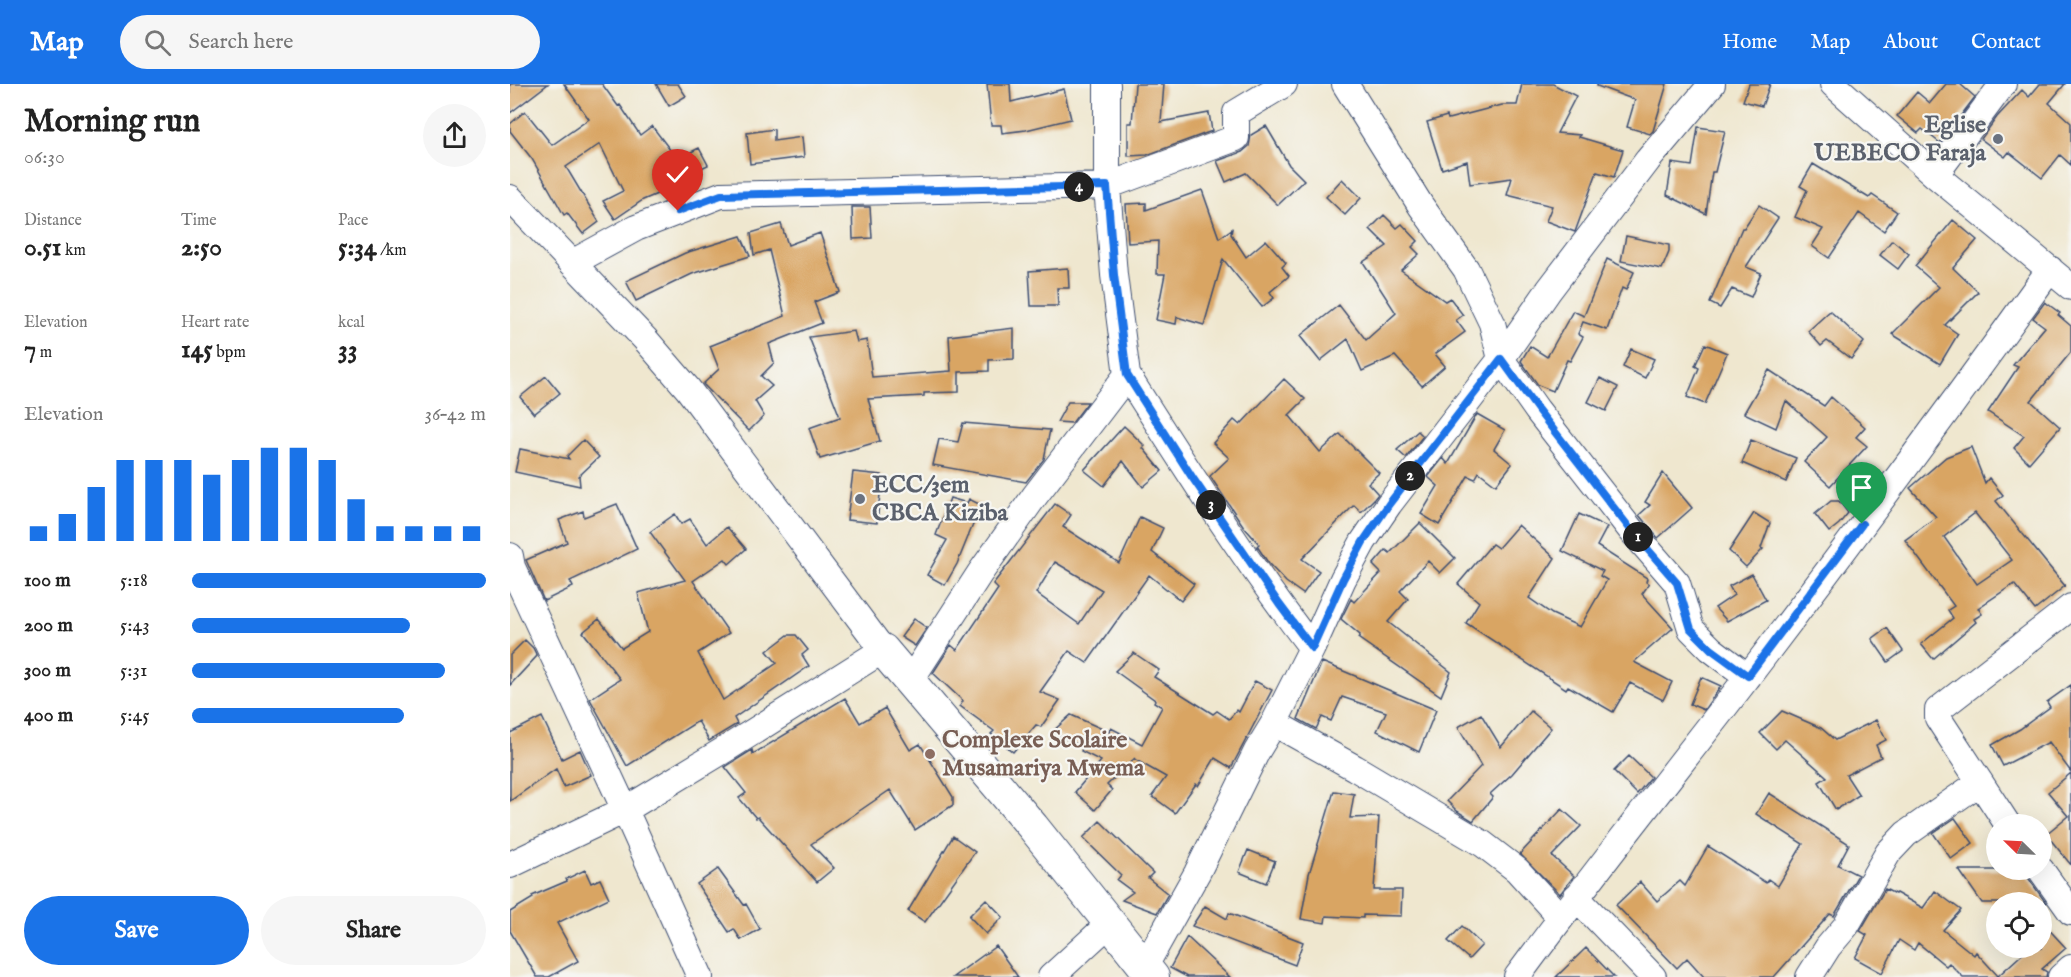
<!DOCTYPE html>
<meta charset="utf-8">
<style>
:root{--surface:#fff;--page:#f6f6f6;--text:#222;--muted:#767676;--accent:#1a73e8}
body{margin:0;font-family:"IM FELL English",serif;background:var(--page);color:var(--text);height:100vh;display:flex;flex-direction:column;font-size:22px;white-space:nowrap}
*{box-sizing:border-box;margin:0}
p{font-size:20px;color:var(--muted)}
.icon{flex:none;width:33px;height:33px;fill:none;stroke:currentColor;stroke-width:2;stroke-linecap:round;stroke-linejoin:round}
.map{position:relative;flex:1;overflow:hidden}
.sheet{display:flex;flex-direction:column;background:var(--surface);width:510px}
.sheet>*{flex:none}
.needle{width:39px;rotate:294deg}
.buttons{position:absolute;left:1476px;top:730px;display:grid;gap:12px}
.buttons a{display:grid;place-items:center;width:66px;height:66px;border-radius:50%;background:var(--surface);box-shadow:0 6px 24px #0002;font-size:30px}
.pin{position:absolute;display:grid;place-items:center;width:51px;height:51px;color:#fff;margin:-62px -26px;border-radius:50% 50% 50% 0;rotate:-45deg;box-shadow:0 0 6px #0007}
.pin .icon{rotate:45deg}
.km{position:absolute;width:30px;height:30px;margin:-15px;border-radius:50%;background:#222;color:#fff;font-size:16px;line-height:30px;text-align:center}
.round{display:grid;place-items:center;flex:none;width:63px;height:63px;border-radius:32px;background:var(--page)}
.summary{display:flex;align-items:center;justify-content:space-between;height:102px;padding:0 24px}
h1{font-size:33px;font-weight:700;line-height:45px}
.metrics{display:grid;grid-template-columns:repeat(3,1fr);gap:9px;height:102px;padding:6px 24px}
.metrics div{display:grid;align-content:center}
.metrics b{font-size:26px;font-weight:700}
.metrics small{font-size:16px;font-weight:400}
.metrics p{font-size:16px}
.chart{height:168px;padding:12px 24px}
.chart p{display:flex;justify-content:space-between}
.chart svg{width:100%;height:108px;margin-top:6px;stroke:var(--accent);stroke-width:6}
.action{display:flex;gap:12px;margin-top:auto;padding:12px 24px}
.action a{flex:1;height:69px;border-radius:36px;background:var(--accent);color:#fff;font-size:24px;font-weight:700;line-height:69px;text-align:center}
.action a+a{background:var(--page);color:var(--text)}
ul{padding:0 24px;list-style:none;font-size:20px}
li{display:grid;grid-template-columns:96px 72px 1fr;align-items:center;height:45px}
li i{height:15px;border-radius:8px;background:var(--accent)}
header{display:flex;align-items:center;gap:36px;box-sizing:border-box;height:84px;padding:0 30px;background:var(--accent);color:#fff}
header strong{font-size:28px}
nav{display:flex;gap:33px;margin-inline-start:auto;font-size:21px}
.search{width:420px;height:54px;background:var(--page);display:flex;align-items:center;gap:15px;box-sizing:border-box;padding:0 21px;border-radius:33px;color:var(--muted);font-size:22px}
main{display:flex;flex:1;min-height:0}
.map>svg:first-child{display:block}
.building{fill:#d9a563;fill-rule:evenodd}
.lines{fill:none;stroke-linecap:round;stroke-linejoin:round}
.minor-casing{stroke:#3b4b6f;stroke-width:28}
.tertiary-casing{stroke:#3b4b6f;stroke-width:34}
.minor{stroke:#fff;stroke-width:26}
.tertiary{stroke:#fff;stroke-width:32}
.route-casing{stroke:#fff;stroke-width:12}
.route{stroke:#1a73e8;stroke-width:8}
.worship-dot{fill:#6b7280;stroke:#f6f6f2;stroke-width:2}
.education-dot{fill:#8d6e63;stroke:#f6f6f2;stroke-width:2}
.labels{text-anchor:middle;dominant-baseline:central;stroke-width:4.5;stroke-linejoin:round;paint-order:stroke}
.worship-label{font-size:24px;font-weight:bold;fill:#5b616d;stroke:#f6f6f2;text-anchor:end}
.education-label{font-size:24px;font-weight:bold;fill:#785e54;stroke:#f6f6f2;text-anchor:start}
</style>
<header>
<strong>Map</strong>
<div class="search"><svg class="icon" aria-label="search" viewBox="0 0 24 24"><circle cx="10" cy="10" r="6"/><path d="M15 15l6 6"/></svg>Search here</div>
<nav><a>Home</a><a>Map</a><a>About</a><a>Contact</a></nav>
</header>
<main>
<section class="sheet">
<div class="summary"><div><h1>Morning run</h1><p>06:30</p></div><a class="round"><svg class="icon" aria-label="share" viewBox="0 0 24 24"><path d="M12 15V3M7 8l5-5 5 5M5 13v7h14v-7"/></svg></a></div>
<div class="metrics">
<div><p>Distance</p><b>0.51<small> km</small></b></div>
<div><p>Time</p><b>2:50</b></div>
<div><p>Pace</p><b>5:34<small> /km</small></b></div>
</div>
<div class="metrics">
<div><p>Elevation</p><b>7<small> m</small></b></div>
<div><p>Heart rate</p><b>145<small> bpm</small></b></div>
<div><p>kcal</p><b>33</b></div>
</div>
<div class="chart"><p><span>Elevation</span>36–42 m</p>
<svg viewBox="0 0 160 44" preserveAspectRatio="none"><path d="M5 44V38M15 44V33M25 44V22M35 44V11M45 44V11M55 44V11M65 44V17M75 44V11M85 44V6M95 44V6M105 44V11M115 44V27M125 44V38M135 44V38M145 44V38M155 44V38"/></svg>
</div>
<ul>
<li><b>100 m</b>5:18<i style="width:100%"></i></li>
<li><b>200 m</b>5:43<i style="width:74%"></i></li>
<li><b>300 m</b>5:31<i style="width:86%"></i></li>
<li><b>400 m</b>5:45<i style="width:72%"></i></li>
</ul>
<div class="action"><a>Save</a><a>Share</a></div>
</section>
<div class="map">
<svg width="1561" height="893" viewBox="0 0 1561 893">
<rect width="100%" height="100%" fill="#f6f6f2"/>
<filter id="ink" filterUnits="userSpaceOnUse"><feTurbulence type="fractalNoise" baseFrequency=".0167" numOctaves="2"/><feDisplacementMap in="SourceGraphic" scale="12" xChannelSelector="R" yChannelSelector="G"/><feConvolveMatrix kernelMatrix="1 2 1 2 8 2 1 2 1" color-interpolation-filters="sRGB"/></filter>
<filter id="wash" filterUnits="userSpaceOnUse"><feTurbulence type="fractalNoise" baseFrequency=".008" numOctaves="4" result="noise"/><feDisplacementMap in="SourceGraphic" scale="24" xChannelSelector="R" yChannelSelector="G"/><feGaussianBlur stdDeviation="1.35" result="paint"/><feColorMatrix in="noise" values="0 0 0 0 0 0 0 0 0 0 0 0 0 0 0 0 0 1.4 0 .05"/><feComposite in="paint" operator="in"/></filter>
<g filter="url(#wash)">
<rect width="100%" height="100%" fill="#efe7cf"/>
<g id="blocks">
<path class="building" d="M0,0H38L0,29Z
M54,0H92L108,22L110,21L130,51L142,42L167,75L189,64L198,81L159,99L161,104L133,116L105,135L93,117L113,107L90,60L56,83L89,138L73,150L57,129L54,131L22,75L0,47V40L15,27L42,61L79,35Z
M146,0H168L176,12L159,22Z
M477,0H500L501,18L554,5L561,35L516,46L492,49L491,41H481Z
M625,0H654L651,38L699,29L702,47L637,71L618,72V39H622Z
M1012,0H1043L1066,12L1047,49L1070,51L1069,53L1113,66L1104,93L1087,88L1065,148L1036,137L1042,122L997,111L1002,94L960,100L957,77L932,85L917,38L937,32L938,35L992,21H1007Z
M1087,0H1157L1143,47L1140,50L1117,43L1125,16L1087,2Z
M1239,0H1260L1252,22L1233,17Z
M1436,0H1450L1465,13L1430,59L1412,45L1408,49L1387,32L1407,8L1420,19Z
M1530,0H1555L1539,19L1561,39V81L1550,71L1532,94L1499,68L1495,73L1471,55L1487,33L1512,6L1519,13Z
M756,42L779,81L794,96L768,121L736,89L716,98L707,77L732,68L739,62L741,51Z
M1188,43L1215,47L1205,88H1202L1196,130L1157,111L1162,79L1182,82Z
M264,45V57L292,53L294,73L240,80L237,49Z
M1303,80L1359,114L1362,111L1387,128L1374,147L1349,129L1319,174L1302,162L1313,145L1285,133L1297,106L1290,102Z
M832,95L851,114L835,131L816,113Z
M692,106L709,154L722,145L721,150L736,173L756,156L776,179L772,183L779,192L760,208L764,214L752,223L713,175L694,241L667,233L666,240L646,236L655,190H647L648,157L618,159L616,120L636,119V126Z
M1249,121L1268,134L1236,183L1251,189L1241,213L1222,205L1210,224L1200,219L1232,144H1234Z
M342,123H360L362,154L343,155Z
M874,131L887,144L892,140L908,157L902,163L909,170L891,186L935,217L940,214L953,231L946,236L955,248L925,270L935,282L912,302L885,272L852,287L838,255L810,277L790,252L829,221L856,256L886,229L853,178L877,162L860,145Z
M1443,136L1467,156L1443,184L1468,208L1435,241L1448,250L1430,280L1382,250L1429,203L1405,182Z
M271,140L278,161L310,149L330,208L304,218L312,239L259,260L264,279L251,292L262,302L245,317L254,332L239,347L193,300L209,285L200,262L275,232L259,166L244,171L241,149Z
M231,152L240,172L182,190L126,217L116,197L175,169Z
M1116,152L1159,161V168L1152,185L1111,177Z
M1382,156L1399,170L1388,185L1370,171Z
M1097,175L1124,188L1116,206L1112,204L1097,246L1073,238L1068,250L1073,253L1060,277L1057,276L1043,307L1028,301L1011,277L1020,262L1037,273L1063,227L1074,232Z
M558,184L559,204H547L548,222H521L519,187Z
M1535,218L1550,229L1548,231L1561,242V268L1521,317L1550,343L1519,379L1504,364L1514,352L1478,328L1508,283L1503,281L1535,243L1523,234Z
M1320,227L1354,258L1341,275L1317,257L1311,262L1298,247Z
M504,244V275L479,276V287L449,288V308L414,309V312L358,315L370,357L310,375L299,344L330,333L299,253L344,247L347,258L357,256L362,293L441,287L439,252Z
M1195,260L1217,269L1195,320L1177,313L1189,284L1185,282Z
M1121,265L1144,275L1135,294L1113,283Z
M1259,286L1314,322L1321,313L1355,343L1346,353L1357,362L1320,402L1294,378L1317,353L1276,317L1266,344L1234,329Z
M36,292L50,309L24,330L10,313Z
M1090,294L1108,303L1096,327L1078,318Z
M774,295L795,315L779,331L810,368L830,350L869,389L858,399L868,410L864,415L851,428L844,421L792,475L809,487L793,510L776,498L759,480L747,462L749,460L734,443L700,392L719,374L703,359L724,336L730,341Z
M558,318H578L562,339L547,338Z
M967,330L995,346L984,365L1002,380L986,401L969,388L965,395L958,392L929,441L911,430L928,402L918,393L933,374L938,380Z
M453,339L540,346L534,375L516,398L423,381L429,355L448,358Z
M614,342L635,362L633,364L652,387L633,403L613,377L594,402L574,386Z
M908,347L913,352L896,374L887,366Z
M73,356L89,373L69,392L70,402L5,388L10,365L59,375L57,372Z
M1241,356L1286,374L1276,398L1232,379Z
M1461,363L1475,399L1479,394L1493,411L1486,417L1555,502L1525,526L1504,500L1468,524L1472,530L1464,535L1466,538L1423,575L1411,560L1443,534L1438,526L1444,522L1395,456L1426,433L1400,404L1436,373ZM1465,429L1502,476L1467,500L1434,453Z
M343,388L372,391L367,439L337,436Z
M1153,389L1182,424L1148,454L1129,431L1140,421L1135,418Z
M440,414L457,419L459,415L471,421L447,480L435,501L417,491L437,456L426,451Z
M1321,417H1329L1338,429L1329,440L1319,448L1305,430Z
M107,420L127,465L60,497L63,503L34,517L16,476L57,458L49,436L73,427L74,433Z
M545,420L561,431L553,443L609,479L630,433L653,444L642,468L684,500L671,517L639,491L577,579L559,567L530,608L550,616L531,643L526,641L503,668L481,650L484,647L450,622L453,617L423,589L441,561L447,566L488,505L483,500ZM545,478L592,506L569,540L526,509Z
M1244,429L1260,439L1251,464L1253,465L1236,483L1219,467Z
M165,430L171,440L180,435L197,460L217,443L236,465L219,480L215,475L183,497L219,549L188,569L213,616L267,579L257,567L278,551H286L298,566L292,571L299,582L224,634L227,640L199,657L188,637L117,682L80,615L110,595L73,548L89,535L112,564L138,548L128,509L175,496L140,448Z
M1069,430L1097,443L1087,462L1137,494L1136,498L1139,500L1132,510L1163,544L1124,578L1162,598L1153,616L1120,599L1103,628L1058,602L1056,605L956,539L969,518L948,500L982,460L988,464L1008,441L1045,474L1019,514L1042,530L1070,543L1097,496L1090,492L1093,487L1052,467Z
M910,439L945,474L930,489L918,477L890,507L898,515L878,538L941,588L931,612L848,554L850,551L831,535L841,515L844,518L871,489L863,481L876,466L880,469Z
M1242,490L1256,516L1217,537L1205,524L1224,511L1219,502Z
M404,535L417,544L405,562L391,553Z
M1377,544L1393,567L1378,578L1362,555Z
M15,556L23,564L27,572L0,601V571Z
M624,569L649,586L644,593L703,630L707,627L719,635L727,626L729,628L745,597L762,606L721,684L705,674L688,702L686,700L665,729L642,712L656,693L624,675L625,674L597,701L602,706L585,726L565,708L591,677L571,667L573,663L542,648L561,631L599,648L601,644L632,660L652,623L644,618L645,616L605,587Z
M812,578L926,626L909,668L867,647L876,628L832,613L821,637L812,633L806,645L788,635Z
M1191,593L1211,602L1194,626L1180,620Z
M1561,601V688L1539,658L1493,682L1482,661L1510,645L1540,623L1537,618Z
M335,614L350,639L375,624L400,666L410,660L443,713V721L405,746L380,706L301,760L324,784L307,798L248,733L246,734L229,714L236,709L215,683L242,666L243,670Z
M1021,627L1041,644L1002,690L980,710L983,713L963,737L947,727L937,717L971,682L948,643L971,630L991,663Z
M1272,627L1311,644L1325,656L1366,636L1376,656L1366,661L1371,673L1336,691L1349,711L1326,726L1309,698L1317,693L1275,656L1266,665L1250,649Z
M32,633L52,675L70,666L81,691L54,703L46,685L0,717V649Z
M1119,672L1141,693L1127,710L1104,687Z
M1561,689V781L1536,750L1558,732L1538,708Z
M824,707L844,710L840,734L869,733L864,806H892L891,832L853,831V834L816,832L815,839L791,835L799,790Z
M1259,709L1339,760L1328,781L1348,791L1324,832L1320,830L1264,893H1194L1177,874L1167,884L1106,821L1130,798L1147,817L1170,797L1175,802L1198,762L1256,799L1258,795L1268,802L1293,760L1246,730Z
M1052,725L1071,742L1042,772L1064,792L1050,810L1010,770Z
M1445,734L1463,759L1441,775L1423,749Z
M590,737L643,789L638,794L658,810L647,829L612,816L623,808L607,796L611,791L573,754Z
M443,752L465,768L415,838L398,827Z
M738,766L765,777L756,799L729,788Z
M208,785L234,821L236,820L250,845L231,856L224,845L219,848L187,800Z
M75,786L81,799L90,795L99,814L47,839L68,877L39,893H27L0,847V828L23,814L22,812L57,797L56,795Z
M1449,786H1516L1519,795L1536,819H1472Z
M1375,805L1385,810L1386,809L1413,824L1425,807L1451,826L1433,846L1464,871L1466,868L1488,892L1519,864H1532V838L1556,864L1532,885L1537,888L1536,893H1453L1439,879L1436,882L1408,859L1404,866L1389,856L1372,889L1345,874L1357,851L1350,847Z
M476,815L493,833L476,850L459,832Z
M695,822L717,835L719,829L793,858L785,881L682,842Z
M952,842L972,861L959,875L938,857Z
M677,853L720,893H677L660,884Z
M486,862L508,893H443Z
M1076,864L1104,893H1046Z"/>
</g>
</g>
<g filter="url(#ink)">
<use href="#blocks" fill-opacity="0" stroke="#3b4b6f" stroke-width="1.5"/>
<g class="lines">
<defs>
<path id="minor" d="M835,0L911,122L956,185L982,239L991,275L1027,326L1121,446L1167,499L1181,545L1201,565L1238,593
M1323,0L1425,91L1561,203
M1425,91L1493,0
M0,114L135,255L178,305L373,566L219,663L115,726L0,781
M62,179L126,144L211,111L597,102L726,54V29L774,0
M617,291C676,384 735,477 802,564
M0,472L2,483L115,726L190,893
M400,597L470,489L524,413L617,291L604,191L597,102V0
M764,639L845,684L973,760L1007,786L1051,834
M1498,741L1428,634V626L1561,523
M1531,786L1561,828
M1066,813L1143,893
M635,882L687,789L747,667L764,639L802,564L833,495L853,458L879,420L991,275L1039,206L1138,76L1202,0
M541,893L600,839
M1007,893C1081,792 1160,694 1237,594C1340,459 1441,323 1540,185
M1299,893L1318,863L1336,842L1378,769L1396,750L1470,698
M1551,893L1561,884"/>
<path id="tertiary" d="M373,566L523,743L643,893"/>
</defs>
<use href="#minor" class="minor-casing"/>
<use href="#tertiary" class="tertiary-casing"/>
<use href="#minor" class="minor"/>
<use href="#tertiary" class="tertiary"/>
</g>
</g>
<g class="lines" filter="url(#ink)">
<defs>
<path id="route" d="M168,127L211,111L597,102L604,191L617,291L682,393L769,520L802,564L833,495L853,458L879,420L991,275L1028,326L1121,446L1167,499L1181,545L1201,565L1238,592L1352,440"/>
</defs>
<use href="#route" class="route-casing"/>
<use href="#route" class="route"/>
</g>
<g class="worship-dot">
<circle cx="1488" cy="55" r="6"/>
<circle cx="350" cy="415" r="6"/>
</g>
<circle class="education-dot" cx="420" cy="670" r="6"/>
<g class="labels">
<g class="worship-label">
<text x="1476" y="41">Eglise<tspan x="1476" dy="28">UEBECO Faraja</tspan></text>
<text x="362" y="401" text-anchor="start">ECC/3em<tspan x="362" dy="28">CBCA Kiziba</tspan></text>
</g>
<g class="education-label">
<text x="432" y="656">Complexe Scolaire<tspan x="432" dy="28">Musamariya Mwema</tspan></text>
</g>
</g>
</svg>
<div class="buttons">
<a><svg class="needle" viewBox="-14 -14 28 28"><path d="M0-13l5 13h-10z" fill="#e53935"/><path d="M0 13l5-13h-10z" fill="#767676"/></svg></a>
<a><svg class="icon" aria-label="locate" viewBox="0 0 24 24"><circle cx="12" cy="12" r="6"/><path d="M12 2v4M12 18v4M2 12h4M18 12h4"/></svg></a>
</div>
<div class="pin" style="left:1352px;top:440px;background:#1e9e55"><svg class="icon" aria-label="arrive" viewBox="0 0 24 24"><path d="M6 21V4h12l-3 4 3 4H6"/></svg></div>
<div class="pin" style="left:168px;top:127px;background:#d93025"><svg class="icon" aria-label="check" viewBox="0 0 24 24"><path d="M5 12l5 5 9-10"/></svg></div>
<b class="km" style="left:1128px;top:453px">1</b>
<b class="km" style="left:900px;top:392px">2</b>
<b class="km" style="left:701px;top:421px">3</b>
<b class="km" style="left:569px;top:103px">4</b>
</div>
</main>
